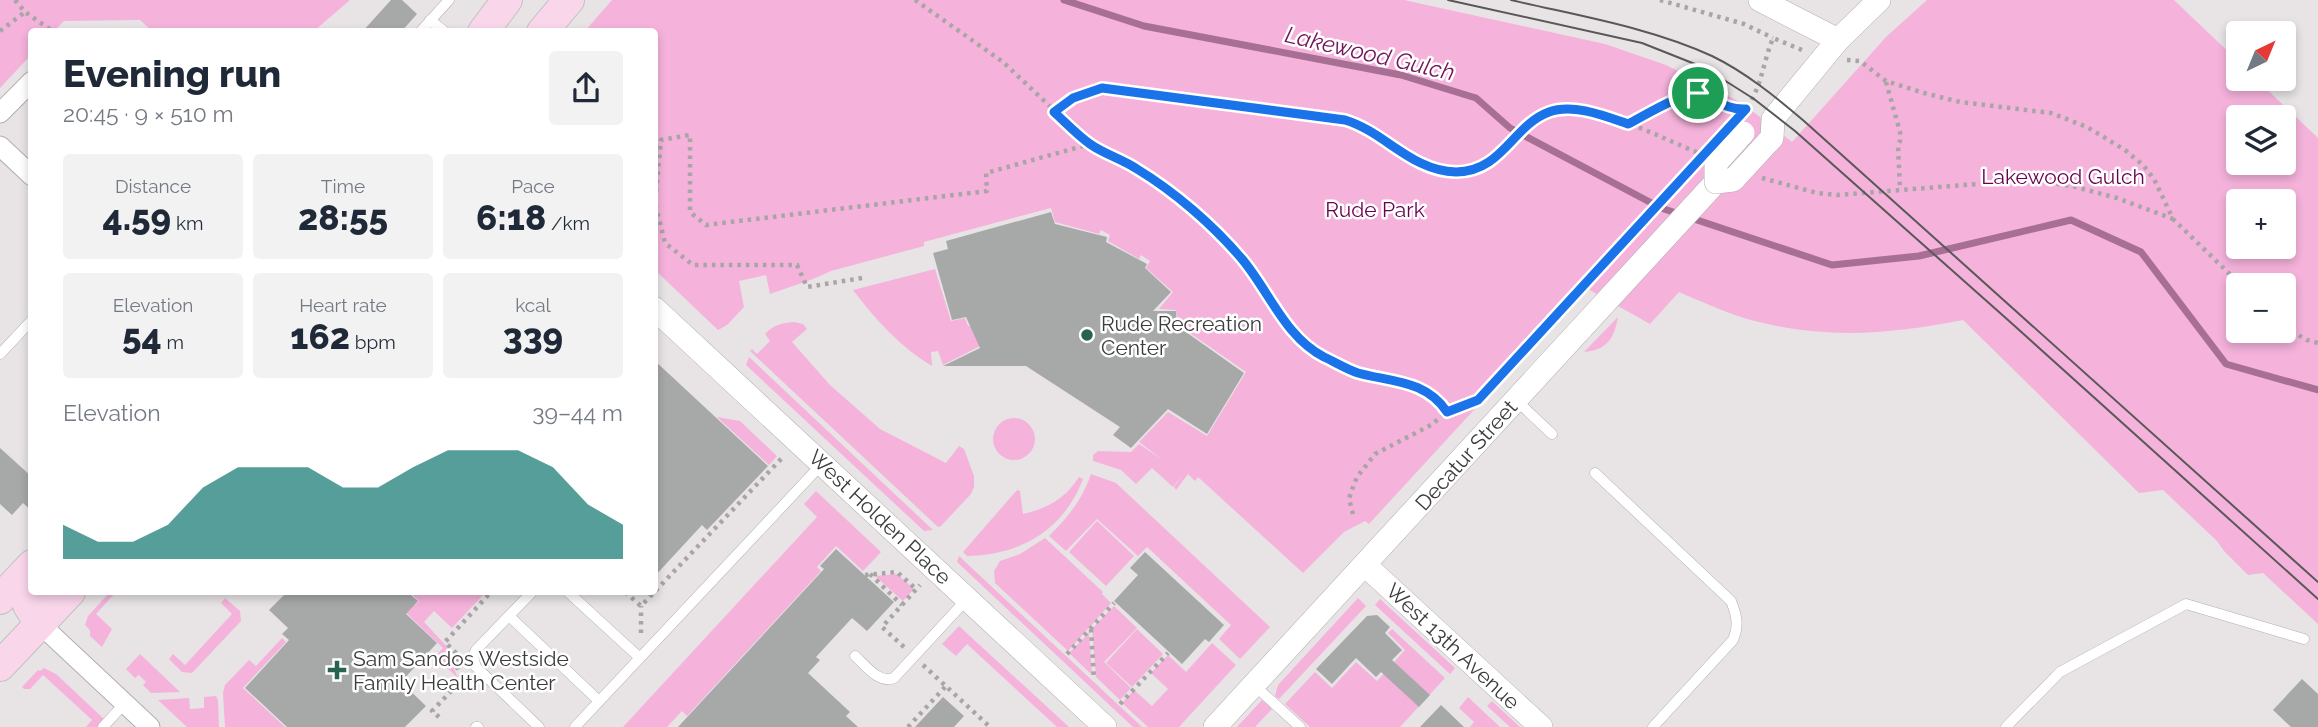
<!DOCTYPE html>
<meta charset="utf-8">
<style>
:root{--surface:#fff;--page:#f2f2f3;--text:#1f2937;--muted:#747a83;--accent:#0f766e}
body{margin:0;font-family:Raleway,sans-serif;background:var(--page);color:var(--text);height:100vh;display:flex;flex-direction:column;font-size:26px;white-space:nowrap}
*{box-sizing:border-box;margin:0}
p{font-size:23px;color:var(--muted)}
.icon{flex:none;width:38px;height:38px;fill:none;stroke:currentColor;stroke-width:2;stroke-linecap:round;stroke-linejoin:round}
.map{position:relative;flex:1;overflow:hidden}
.details{position:absolute;left:28px;top:28px;width:630px;height:567px;display:flex;flex-direction:column;background:var(--surface);border-radius:7px;box-shadow:0 4px 10px #0003}
.details>*{flex:none}
.needle{width:46px;rotate:43deg}
.controls{position:absolute;left:2226px;top:21px;display:grid;gap:14px}
.controls a{display:grid;place-items:center;width:70px;height:70px;border-radius:7px;background:var(--surface);box-shadow:0 4px 10px #0003;font-size:35px}
.pin{position:absolute;display:grid;place-items:center;width:60px;height:60px;color:#fff;margin:-30px;border:4px solid #fff;border-radius:50%;box-shadow:0 2px 7px #0007}
.round{display:grid;place-items:center;flex:none;width:74px;height:74px;border-radius:7px;background:var(--page)}
.summary{display:flex;align-items:center;justify-content:space-between;height:119px;padding:0 35px}
h1{font-size:38px;font-weight:800;line-height:52px}
.figures{display:grid;grid-template-columns:repeat(3,1fr);gap:10px;height:119px;padding:7px 35px}
.figures div{display:grid;align-content:center;border-radius:7px;background:var(--page);text-align:center}
.figures b{font-size:35px;font-weight:800}
.figures small{font-size:19px;font-weight:400}
.figures p{font-size:19px}
.chart{height:196px;padding:14px 35px}
.chart p{display:flex;justify-content:space-between}
.chart svg{width:100%;height:126px;margin-top:7px;fill:var(--accent);opacity:.7}
.map>svg:first-child{display:block}
.green{fill:#f5b2db;fill-rule:evenodd}
.lines{fill:none;stroke-linecap:round;stroke-linejoin:round}
.stream{stroke:#a76f93;stroke-width:7}
.building{fill:#a6a9a8}
.service-casing{stroke:#b2aeb0;stroke-width:11}
.minor-casing{stroke:#b2aeb0;stroke-width:21}
.tertiary-casing{stroke:#b2aeb0;stroke-width:24}
.primary-casing{stroke:#c1c1c1;stroke-width:32}
.path{stroke:#a8a5a6;stroke-width:4.5;stroke-dasharray:3.5 5;stroke-linecap:butt}
.service{stroke:#fff;stroke-width:10}
.minor{stroke:#fff;stroke-width:19}
.tertiary{stroke:#fff;stroke-width:23}
.primary{stroke:#fad6eb;stroke-width:30}
.tram{stroke:#595858;stroke-width:2}
.tertiary-bridge-casing{stroke:#b2aeb0;stroke-width:24;stroke-linecap:butt}
.path-bridge{stroke:#a8a5a6;stroke-width:4.5;stroke-dasharray:3.5 5;stroke-linecap:butt}
.tertiary-bridge{stroke:#fff;stroke-width:23}
.route-casing{stroke:#fff;stroke-width:14}
.route{stroke:#1a73e8;stroke-width:9}
.poi-dot{fill:#27634d;stroke:#fff;stroke-width:2.5}
.labels{text-anchor:middle;dominant-baseline:central;stroke-width:5;stroke-linejoin:round;paint-order:stroke}
.park-label{font-size:21px;fill:#67024e;stroke:#fff}
.poi-label{font-size:21px;fill:#3d3c3c;stroke:#fff;text-anchor:start}
.street-label{font-size:21px;fill:#3d3c3c;stroke:#fff}
.water-label{font-size:23px;font-style:italic;fill:#75165b;stroke:#fff}
</style>
<div class="map">
<svg width="2318" height="727" viewBox="0 0 2318 727">
<rect width="100%" height="100%" fill="#e8e4e6"/>
<path class="green" d="M0,0H350L314,31L153,32L140,20L64,21L54,31L32,32L31,55L0,88Z
M612,0H1404L1605,44L1666,65L1742,103L1792,142L1886,37L1927,0H2174L2238,61V79H2256L2318,138V624L2263,573L2248,575L2224,551L2217,541L2163,490L2139,493L1963,320C1888,335 1819,340 1744,318C1722,311 1700,301 1679,292L1650,324L1586,288L1369,524L1365,521L1344,532L1303,573L1198,477L1195,481L1188,474L1176,490L1174,487L1184,473L1173,487L1152,468L1136,484L1121,470L1093,461V455L1098,451L1131,452L1139,444L1163,460L1139,442L1168,412L1207,436L1246,372L1177,324L1176,310L1159,309L1173,292L1146,268L1150,261L1141,255L1139,259L1108,241L1110,235L1101,230L1099,234L1055,222L1051,208L924,242V246L831,271L813,279L770,294L766,275L739,281L744,307L727,325L718,330L655,270L654,32H584ZM2238,117H2284V163H2238ZM2238,201H2284V247H2238ZM2238,285H2284V331H2238Z
M935,269L951,321L965,318L968,326L980,323L986,343L943,365L938,351L931,352L932,366C900,347 875,319 853,290Z
M1618,317C1614,339 1607,350 1584,352Z
M794,322L803,324L807,329L792,342L830,385L880,429L946,463L959,446L964,449L974,476V487L971,494L941,526L938,527L750,351L752,349L757,354L770,341L765,334C773,325 782,323 794,322Z
M749,357L933,530L924,531L746,365Z
M717,417L740,421L777,456L769,465Z
M993 439a21 21 0 1 1 42 0a21 21 0 1 1-42 0Z
M1091,474L1116,483L1270,627L1240,659L1219,639L1231,625L1147,547L1138,556L1097,519L1066,551L1049,536C1068,517 1082,500 1091,474Z
M1079,477L1083,479C1063,531 1020,555 967,556L963,552L1017,490L1020,491L1023,514C1048,508 1065,499 1079,477Z
M816,491L881,552L863,571L836,546L817,567L821,571L687,716L682,711L667,727H623L817,517L804,504Z
M1097,521L1134,556L1106,586L1069,552Z
M1045,538L1103,592L1102,594L1111,603L1068,651L995,583L994,571L1000,561L1020,554Z
M959,556L1142,727H1133L957,562Z
M897,574L914,589L903,601L875,576Z
M110,592H116L96,614L112,629L102,647L90,636V630L85,625L88,616Z
M409,592H486L452,628L434,611L424,622L451,651L452,664L458,678L435,657L443,648L403,610L411,602L415,605L419,601Z
M225,598L240,611L241,621L192,673L182,672L169,659L173,654L185,665L232,614L221,603Z
M1358,598L1366,606L1279,699L1275,696L1278,685Z
M1380,599L1455,668L1450,674L1375,605Z
M1114,606L1137,628L1104,662L1131,688L1120,700L1096,677L1092,629Z
M959,626L1069,727H1057L967,644L956,656L942,644Z
M1137,629L1163,654L1132,687L1106,663Z
M1392,629L1445,678L1400,727H1310L1285,704L1315,672L1332,688L1356,662L1377,681L1405,650L1388,633Z
M1089,633L1092,675L1069,653Z
M282,638L286,642L243,688L285,727H225L223,693L225,685L249,660L256,666Z
M1212,643L1236,665L1179,727H1148L1122,703L1134,690L1152,706L1168,689L1151,673L1168,655L1186,672Z
M140,654L180,692L151,693L143,685L146,682L139,675L135,678L126,669Z
M44,668L56,674L104,719L97,727H86L92,720L43,675L30,689H24L22,687L38,670L40,671Z
M216,696L218,700L219,727H187L158,700L189,698L190,709L204,708V697Z
M1468,697L1500,727H1470L1474,722L1459,708Z
M1262,700L1272,709L1255,727H1237Z
M1492,701L1520,727H1510L1487,706Z"/>
<g class="lines">
<path class="stream" d="M1064,0L1144,26L1401,75L1476,98L1510,128L1661,208L1832,265L1919,256L2071,220L2141,252L2226,364L2318,390"/>
</g>
<path class="building" d="M391,0H402L417,14L401,32H362Z
M1051,212L1055,224L1107,237L1106,242L1147,264L1145,268L1171,292L1153,311H1176V325L1244,373L1207,434L1168,409L1131,448L1113,435L1120,427L1026,366H943L980,348L966,317L952,320L933,253L948,249L946,241Z
M654,360L768,466L707,530L702,525L654,577Z
M0,448L32,477V511L23,503L12,515L0,504Z
M836,549L894,602L867,631L852,618L816,657L820,660L808,673L850,712L846,716L858,727H678L824,569L820,566Z
M1145,552L1224,625L1209,642L1205,639L1182,664L1114,601L1138,575L1130,568Z
M287,592H407L418,601L406,614L437,643L401,682L426,706L405,727H287L245,688L289,640L282,634L288,628L269,610Z
M1377,615L1390,627L1385,633L1402,650L1392,660L1430,695L1419,707L1381,672L1376,677L1356,658L1332,684L1316,669L1367,616Z
M2302,679L2318,694V727H2291L2273,710Z
M943,697L964,716L954,727H915Z
M1441,705L1464,727H1420Z"/>
<g class="lines">
<defs>
<path id="service" d="M430,20L445,32
M420,32L449,0
M0,354L32,320
M1516,400L1552,434
M1595,473L1731,601C1737,616 1739,625 1733,640L1653,727
M532,592L476,650L473,657L476,667L539,727
M568,592L640,658
M509,616L599,701
M855,656C866,666 879,684 894,678L967,599
M1254,685L1300,727
M103,727L125,703
M476,727H478
M575,727L821,465
M2006,727L2060,672L2186,604L2304,639"/>
<path id="minor" d="M0,113L32,81
M0,146L32,176
M40,624L150,727"/>
<path id="tertiary" d="M1760,0L1838,40
M1767,143L1772,138L1773,119L1838,40L1879,0
M654,308L1105,727
M1365,565L1541,727
M1215,727L1716,182"/>
<path id="primary" d="M483,32L507,0
M542,32L569,0
M32,589L28,605L40,624
M0,599L32,565
M0,666L70,592"/>
</defs>
<use href="#service" class="service-casing"/>
<use href="#minor" class="minor-casing"/>
<use href="#tertiary" class="tertiary-casing"/>
<use href="#primary" class="primary-casing"/>
<path class="path" d="M15,0L25,12L54,32
M915,0L1003,62L1090,144L1136,168L1191,209L1243,260L1292,330L1320,355L1356,372L1415,385L1429,391L1441,402L1447,412
M1660,0L1744,24L1773,38
M0,31L25,12
M1847,60L1860,61L1886,81L1924,93L1960,102L2051,113L2087,127L2125,150L2143,165L2154,179L2173,219L2241,285
M1886,82L1900,132V141L1898,145L1900,190
M1054,112L1073,98L1102,88L1345,120C1385,132 1411,170 1455,172C1492,173 1510,138 1538,119C1542,116 1547,113 1552,111C1595,102 1658,137 1699,153
M1742,114C1763,87 1761,68 1773,38L1802,50
M1628,124L1692,93C1710,93 1723,110 1741,109
M1762,178L1817,193L1837,195L2028,180L2072,186L2117,198L2173,219
M862,278L807,287L797,265H693L665,243L655,203L661,140L690,135V212L706,225L987,191L986,173L1090,144
M2284,327L2307,340L2318,343
M1353,514L1349,499L1351,492L1357,477L1375,454L1431,425L1447,412L1478,400L1589,280
M870,574L902,605
M865,575L897,572L916,589
M625,592L641,606L783,457
M1091,629L1094,679
M641,633V606
M904,647L882,627L920,585
M1067,654L1114,603
M923,665L990,727
M462,677L456,665L457,654L445,642L491,592
M1120,704L1168,653
M439,717L432,711L463,679
M908,727L946,686"/>
<use href="#service" class="service"/>
<use href="#minor" class="minor"/>
<use href="#tertiary" class="tertiary"/>
<use href="#primary" class="primary"/>
<path class="tram" d="M1448,0L1642,43L1705,68L1754,99L1795,131L2008,320L2318,599
M1511,0C1579,16 1648,27 1712,56C1745,72 1776,97 1804,121L2318,582"/>
<defs>
<path id="tertiary-bridge" d="M1743,133L1716,163V182L1733,180L1767,143"/>
</defs>
<use href="#tertiary-bridge" class="tertiary-bridge-casing"/>
<path class="path-bridge" d="M1589,280L1693,168"/>
<use href="#tertiary-bridge" class="tertiary-bridge"/>
</g>
<g class="lines">
<defs>
<path id="route" d="M1102,88L1345,120C1385,132 1411,171 1456,172C1502,172 1513,125 1549,112C1573,103 1605,116 1628,124C1642,117 1684,91 1699,93C1717,97 1722,110 1746,109L1478,400L1447,412C1426,380 1391,382 1358,373C1346,369 1335,362 1324,357C1285,337 1269,291 1242,259C1213,225 1175,192 1137,169C1122,159 1104,154 1090,144C1077,135 1065,122 1054,112L1073,98Z"/>
</defs>
<use href="#route" class="route-casing"/>
<use href="#route" class="route"/>
</g>
<g class="poi-dot">
<circle cx="1087" cy="335" r="7"/>
<path d="M333.5 659.5h7v7h7v7h-7v7h-7v-7h-7v-7h7z"/>
</g>
<g class="labels">
<g class="park-label">
<text x="2063" y="176">Lakewood Gulch</text>
<text x="1375" y="209">Rude Park</text>
</g>
<g class="poi-label">
<text x="1101" y="323">Rude Recreation<tspan x="1101" dy="24">Center</tspan></text>
<text x="353" y="658">Sam Sandos Westside<tspan x="353" dy="24">Family Health Center</tspan></text>
</g>
<g class="street-label">
<text transform="translate(1466 455) rotate(-48)">Decatur Street</text>
<text transform="translate(880 517) rotate(43)">West Holden Place</text>
<text transform="translate(1453 646) rotate(43)">West 13th Avenue</text>
</g>
<g class="water-label">
<text transform="translate(1370 53) rotate(13)">Lakewood Gulch</text>
</g>
</g>
</svg>
<div class="controls">
<a><svg class="needle" viewBox="-14 -14 28 28"><path d="M0-13l5 13h-10z" fill="#e53935"/><path d="M0 13l5-13h-10z" fill="#747a83"/></svg></a>
<a><svg class="icon" aria-label="layers" viewBox="0 0 24 24"><path d="M12 4l9 5-9 5-9-5zM3 14l9 5 9-5"/></svg></a>
<a>+</a>
<a>−</a>
</div>
<div class="pin" style="left:1698px;top:93px;background:#1e9e55"><svg class="icon" aria-label="arrive" viewBox="0 0 24 24"><path d="M6 21V4h12l-3 4 3 4H6"/></svg></div>
<section class="details">
<div class="summary"><div><h1>Evening run</h1><p>20:45 · 9 × 510 m</p></div><a class="round"><svg class="icon" aria-label="share" viewBox="0 0 24 24"><path d="M12 15V3M7 8l5-5 5 5M5 13v7h14v-7"/></svg></a></div>
<div class="figures">
<div><p>Distance</p><b>4.59<small> km</small></b></div>
<div><p>Time</p><b>28:55</b></div>
<div><p>Pace</p><b>6:18<small> /km</small></b></div>
</div>
<div class="figures">
<div><p>Elevation</p><b>54<small> m</small></b></div>
<div><p>Heart rate</p><b>162<small> bpm</small></b></div>
<div><p>kcal</p><b>339</b></div>
</div>
<div class="chart"><p><span>Elevation</span>39–44 m</p>
<svg viewBox="0 0 160 44" preserveAspectRatio="none"><path d="M0 44V32L10 38L20 38L30 32L40 19L50 12L60 12L70 12L80 19L90 19L100 12L110 6L120 6L130 6L140 12L150 25L160 32V44z"/></svg>
</div>
</section>
</div>
